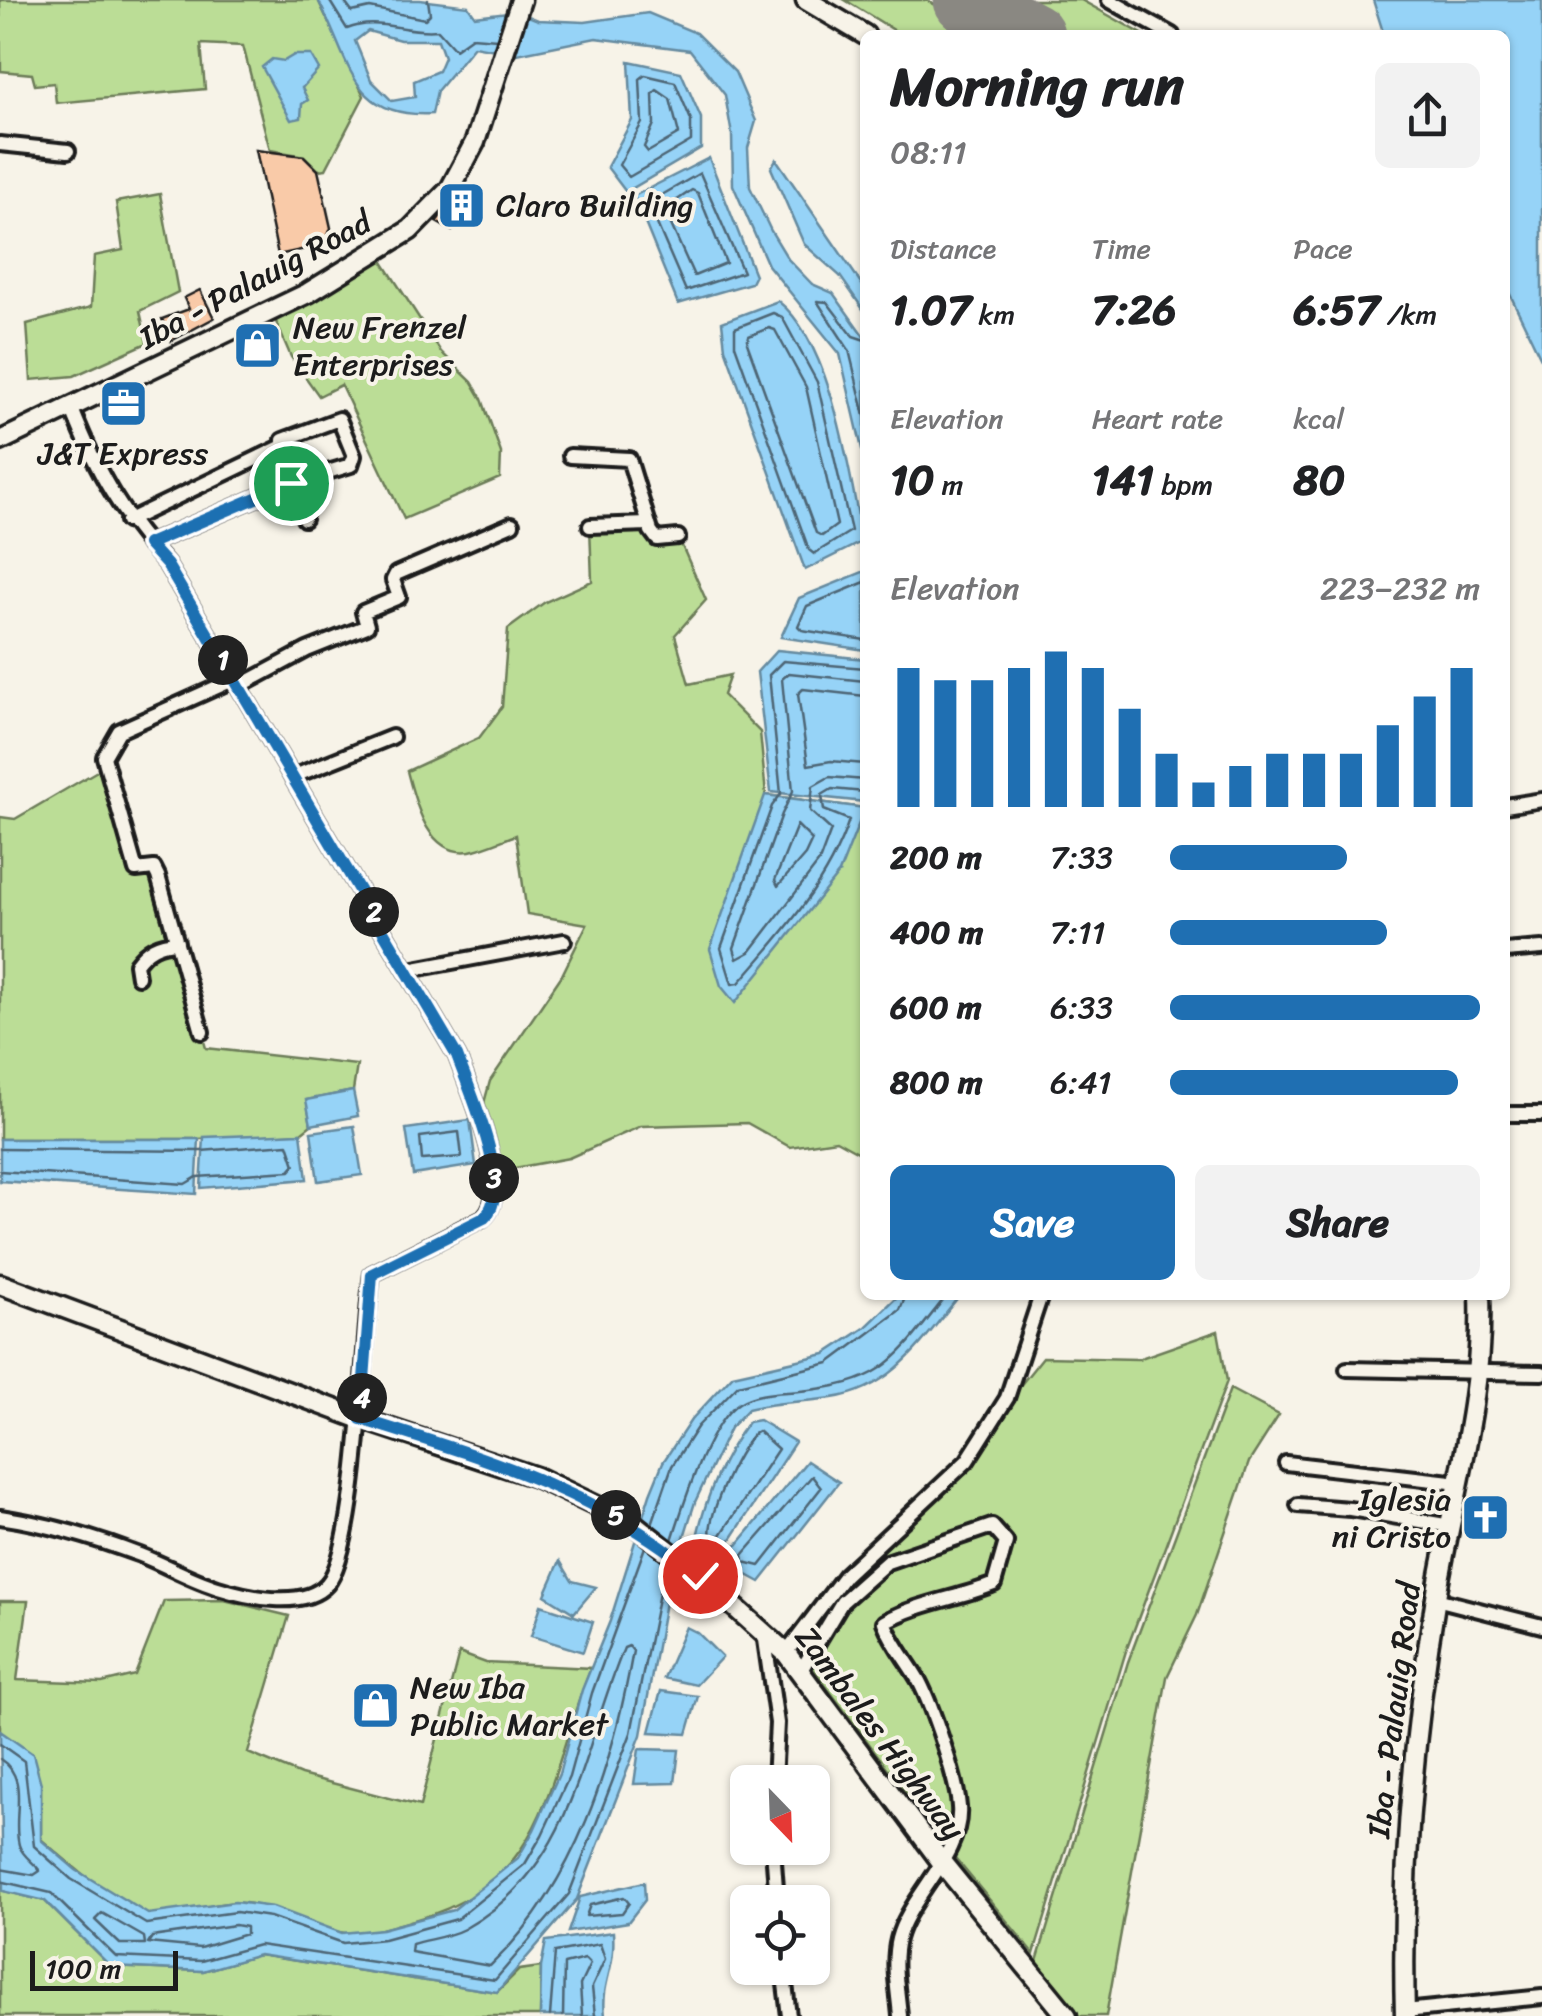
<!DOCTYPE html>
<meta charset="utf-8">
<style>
:root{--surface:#fff;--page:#f2f2f2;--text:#202124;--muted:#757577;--accent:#1f6fb2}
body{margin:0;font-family:Sriracha,sans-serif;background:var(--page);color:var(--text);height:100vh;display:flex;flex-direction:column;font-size:38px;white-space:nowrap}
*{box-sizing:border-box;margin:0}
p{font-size:32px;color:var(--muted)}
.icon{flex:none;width:55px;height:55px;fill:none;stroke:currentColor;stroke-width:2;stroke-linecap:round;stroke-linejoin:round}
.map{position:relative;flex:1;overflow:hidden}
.sheet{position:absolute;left:860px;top:30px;width:650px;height:1270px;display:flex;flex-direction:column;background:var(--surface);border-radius:15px;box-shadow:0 2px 8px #0004}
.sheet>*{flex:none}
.needle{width:65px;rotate:157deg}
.tools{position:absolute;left:730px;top:1765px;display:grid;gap:20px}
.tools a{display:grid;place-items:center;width:100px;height:100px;border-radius:15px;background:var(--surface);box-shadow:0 2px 8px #0004;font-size:50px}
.scale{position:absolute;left:30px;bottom:25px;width:148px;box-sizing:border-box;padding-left:10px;border:5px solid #1c1c1c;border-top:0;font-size:28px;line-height:35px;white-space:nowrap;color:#1c1c1c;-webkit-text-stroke:8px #f7f3e8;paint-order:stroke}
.pin{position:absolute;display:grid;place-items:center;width:85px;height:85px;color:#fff;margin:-42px;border:5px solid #fff;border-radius:50%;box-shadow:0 2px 10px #0007}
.km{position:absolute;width:50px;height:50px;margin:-25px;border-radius:50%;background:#222;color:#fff;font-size:28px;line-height:50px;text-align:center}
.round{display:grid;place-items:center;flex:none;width:105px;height:105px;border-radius:15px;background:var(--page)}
.headline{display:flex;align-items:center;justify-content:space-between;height:170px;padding:0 30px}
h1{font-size:55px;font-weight:700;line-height:75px}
.metrics{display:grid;grid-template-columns:repeat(3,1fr);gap:15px;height:170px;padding:10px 30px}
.metrics div{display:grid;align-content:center}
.metrics b{font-size:42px;font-weight:700}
.metrics small{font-size:28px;font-weight:400}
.metrics p{font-size:28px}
.chart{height:280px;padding:20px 30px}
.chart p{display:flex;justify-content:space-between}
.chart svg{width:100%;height:180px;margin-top:10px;stroke:var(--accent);stroke-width:6}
.primary-button{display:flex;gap:20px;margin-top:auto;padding:20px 30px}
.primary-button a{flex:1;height:115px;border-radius:15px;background:var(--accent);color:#fff;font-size:40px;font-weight:700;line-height:115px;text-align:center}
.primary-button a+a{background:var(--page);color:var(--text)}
ul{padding:0 30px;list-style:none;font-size:32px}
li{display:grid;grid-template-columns:160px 120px 1fr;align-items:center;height:75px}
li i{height:25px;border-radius:12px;background:var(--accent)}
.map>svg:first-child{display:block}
.green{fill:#bbdd96;stroke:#6c7c59;stroke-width:2.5}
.water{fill:#96d3f7;stroke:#658a9f;stroke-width:2.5;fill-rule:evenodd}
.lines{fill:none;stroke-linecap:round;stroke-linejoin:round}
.shore{stroke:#4d6574;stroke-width:2.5}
.runway{stroke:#8a8882;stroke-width:65}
.building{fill:#f9caa8;stroke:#1c1c1c;stroke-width:2.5}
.minor-casing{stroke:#1c1c1c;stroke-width:20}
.major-casing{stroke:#1c1c1c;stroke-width:25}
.minor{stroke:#f7f3e8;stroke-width:12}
.major{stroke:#f7f3e8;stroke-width:18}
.route-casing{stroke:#fff;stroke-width:20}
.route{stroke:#1f6fb2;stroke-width:12}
.labels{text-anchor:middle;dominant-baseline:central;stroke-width:8;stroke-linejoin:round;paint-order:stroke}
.poi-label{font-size:32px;fill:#1c1c1c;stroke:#f7f3e8;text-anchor:start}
.street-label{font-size:32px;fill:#1c1c1c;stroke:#f7f3e8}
</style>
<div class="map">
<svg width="1542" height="2016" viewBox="0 0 1542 2016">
<rect width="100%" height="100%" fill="#f7f3e8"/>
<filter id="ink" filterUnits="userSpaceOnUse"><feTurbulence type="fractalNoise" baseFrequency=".01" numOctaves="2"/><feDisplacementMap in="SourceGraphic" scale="20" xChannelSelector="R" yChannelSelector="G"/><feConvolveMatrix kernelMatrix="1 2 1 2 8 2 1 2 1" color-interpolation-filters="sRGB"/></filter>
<g filter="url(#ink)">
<path class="green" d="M0,0H318L364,96L326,169L318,170L304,156L270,150L243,46L201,44L205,89L56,103L54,83L35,85L32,74L1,71Z
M845,0H926L992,35H902Z
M1005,0H1081L1144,35H1071Z
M160,194L178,292L140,311L147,343L74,376L31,380L27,324L91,307L94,256L123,250L116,202Z
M381,259L441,352L472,382L482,399L501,453L500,478L404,519L341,385L319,396L291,357L274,317Z
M590,526L678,537L706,600L675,635L689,684L730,675L723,695L760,732L766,795L865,808V1156L836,1140L790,1147L747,1123L641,1126L569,1158L493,1172L480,1118L490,1081L562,975L587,924L527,914L516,835C502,840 485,848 470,851C427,857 415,801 407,771L479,738L502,707L508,629L545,602L592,581Z
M104,767L136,869L154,868L206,1048L357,1065L353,1091L307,1100L311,1125L301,1133L199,1139H0V817L15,819Z
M1218,1331L1227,1381L1126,1651L1034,1954L947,1848L808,1662L856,1569L940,1486L1043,1357L1138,1359Z
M1230,1389L1279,1415L1249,1462L1197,1615L1167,1677L1106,2016H1075L1035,1968L1128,1662Z
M224,1600L289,1616L248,1753L301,1775L420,1806L459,1653L486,1663L591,1668C546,1777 551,1883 414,1920C392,1926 362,1937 339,1932C306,1925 278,1908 245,1903C215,1899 172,1921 147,1914C119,1907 64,1859 41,1839V1784L0,1731V1601H28L17,1680L102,1683L135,1675L164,1601Z
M0,1884L4,1891L45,1901L111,1967L203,1971L258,1955L497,1992L519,1970L541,1967L540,2016H0Z"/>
<path class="water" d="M318,0H420L468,6L475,16L516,11L538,20L585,22L648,13L696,33L735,72L756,121L748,148L750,187L771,231L788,259L812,284L833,293L865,338V462L840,354L768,265L733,185L732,135L725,95L690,50L596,38L517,54L474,46L437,91L432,114C350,119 351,61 318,0ZM368,31L400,40H438L444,57L438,71L414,81L415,97L392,101L371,80L355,41Z
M1373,0H1542V361L1505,284V35H1384Z
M294,55H311L319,69L302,88L308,100L302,104L301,118L291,120L262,67L272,59L284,61Z
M629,61L681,72L701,118V148L626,192L607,167L632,120Z
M709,158L755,275L751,283L678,304L634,196Z
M776,159L865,289V312L840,276L804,244L771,168Z
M778,301C833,344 849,474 863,541L805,570L725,348L722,322Z
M865,571V650L781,637L799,598Z
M777,650L865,659V802L771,792L757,672Z
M765,795L865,808L839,873L735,1003L721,986L710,949Z
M353,1091L358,1116L311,1125L306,1100Z
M470,1120L476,1165L413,1175L406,1129Z
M354,1126L362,1175L318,1181L311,1132Z
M301,1133L307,1179L201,1188L204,1137Z
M0,1139H199L196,1194L0,1181Z
M899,1295H960C923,1340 894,1389 832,1398C804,1402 775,1402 748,1409L730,1428L695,1502L667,1591L641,1735L577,1899L497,1992L259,1955L203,1971L111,1967L45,1901L3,1891L0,1731L33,1754L41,1784V1840L76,1870L148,1914L235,1902L273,1907L342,1933L382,1929L453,1910L518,1858L534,1830L559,1774L582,1690L610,1621L650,1494L663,1462L691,1420L733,1375L825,1354L866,1327Z
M759,1420L795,1442L724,1550L696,1541C705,1500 722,1457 748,1422Z
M807,1461L839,1482L760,1582L723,1562Z
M560,1561L572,1581L596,1587L574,1613L545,1595Z
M541,1605L593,1622L583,1652L531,1636Z
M686,1627L698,1633L722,1657L696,1685L664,1678Z
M661,1691L698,1696L687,1734L650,1732Z
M639,1749L679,1750L675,1783L634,1784Z
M644,1882L645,1900L628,1922L568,1932L580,1897Z
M613,1932C616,1971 601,1980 605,2016H540L541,1967L546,1941Z"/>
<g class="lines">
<path class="shore" d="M329,0L347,29C378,16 405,34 438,30L455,49L472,37L497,39
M343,0L352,12L370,8L425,19L430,14L428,0
M645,75L675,82L691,120V141L629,177L619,165L642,123L640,79Z
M657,90L670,99L679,134L648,152L644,147L654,124L653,94Z
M700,173L743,272L686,291L648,203Z
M692,190L698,193L726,263L694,276L664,209Z
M773,313L782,317L817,382L851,531L814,554L809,550L735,345V328Z
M769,328L775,330L806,387L837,525L822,536L816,533L747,343L749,336Z
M865,340L853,336L827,302L817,301L849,350L865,416
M865,582L807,606L798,626L802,630L865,640
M865,668L783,661L769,675L781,794L772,806L721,948L732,984L739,983C782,934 828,883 849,820L824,810L822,795L832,789L865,792
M865,681L789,673L782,679L793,791L782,814L734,948L737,959L750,952L819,862L831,830L810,811L813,786L829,777L865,780
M865,696L803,689L798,694L808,765L831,761L865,764
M797,825L812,840L805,855L778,886L775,880Z
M459,1132L462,1157L422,1160L420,1137Z
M0,1149L201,1151L288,1144L295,1165L290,1171L197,1177L185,1184L0,1171
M758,1431L778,1449L721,1535L711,1536C705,1519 742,1438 758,1431Z
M812,1476L821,1488L760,1566L744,1562L743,1555Z
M652,1524L672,1466L698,1426L738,1385L829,1363L900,1310L906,1295
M672,1540C684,1504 707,1424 739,1403C756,1392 781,1393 800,1391C886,1383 896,1359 947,1295
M629,1646L633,1651C613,1764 576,1885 490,1966L411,1952L412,1944C428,1939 449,1937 464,1929C574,1868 580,1753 624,1648Z
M0,1744L24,1761L34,1846L71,1879L146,1924L236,1912L270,1917L343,1943L384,1939L457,1919L525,1864L542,1835L569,1777L592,1693L645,1547
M0,1759C31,1779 11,1815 19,1845C22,1856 34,1862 40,1871L34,1875L0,1869
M0,1881L51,1893L116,1957L201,1961L259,1945L495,1980L569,1894L631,1733L665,1563
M624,1897L629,1903L622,1913L586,1916L590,1905Z
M102,1913L144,1937L145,1944H120L95,1920Z
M235,1925L246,1927V1934L200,1948L148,1943L152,1937Z
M550,2016L555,1952L600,1944L605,1959L592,1987L595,2016
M563,2016L564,1964L585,1959L590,1964L580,1985L582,2016"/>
<path class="runway" d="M966,0L1032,35"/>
</g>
<path class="building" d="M256,150L304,156L318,170L331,228L324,245L278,255Z
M467,183L466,190L478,198L452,231L436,222Z
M200,290L214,318L171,341L162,319L189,309L184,298Z"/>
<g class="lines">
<defs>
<path id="minor" d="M1109,0L1172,35
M0,144L68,151
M281,447L304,519
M570,456L629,459L651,531L657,539L678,537
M127,521L283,446V440L339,419L354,456L351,465L291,483L148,544
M590,526L648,524
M240,686L307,650L367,626L363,612L399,597L393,580L396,574L512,524
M292,777L392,737
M1505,806L1542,800
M1505,951L1542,948
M409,970L564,941
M138,977L136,964C147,949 158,943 177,942
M202,1032L158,876L154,868L136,870L104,757L119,731L235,679
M1505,1114H1542
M1347,1369L1542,1373
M1286,1463L1459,1483
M1298,1505L1350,1509L1451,1526
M0,1517C47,1524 95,1538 140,1555C166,1565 191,1580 218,1588C247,1597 304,1610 327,1584C359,1548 363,1332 372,1274L483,1218C515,1190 470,1092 457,1056L167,565C120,512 98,475 72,409
M1436,1599L1542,1626
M764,1633L777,1723L774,1782
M786,1653L845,1575L967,1461L1007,1398L1041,1295
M800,1672L842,1602L887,1562L992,1526L1006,1542L994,1584C957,1599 920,1602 884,1622C893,1645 907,1660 919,1681C932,1706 957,1779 959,1807C963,1854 908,1898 898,1939C892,1963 898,1991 900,2016
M773,1848L777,1902
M783,1968L789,2016
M1405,2011L1542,1997"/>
<path id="major" d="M806,0L865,35
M0,441L308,293L410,230L450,189L475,142L521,0
M0,1284L361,1419L536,1477L634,1524L700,1576L786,1653L943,1864L1067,2016
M1405,2016C1401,1876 1413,1736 1436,1597C1453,1497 1484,1398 1480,1295"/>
</defs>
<use href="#minor" class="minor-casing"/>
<use href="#major" class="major-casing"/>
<use href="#minor" class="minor"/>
<use href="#major" class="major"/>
</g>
</g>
<g class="lines" filter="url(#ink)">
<defs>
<path id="route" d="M291,483L148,544L167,565L457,1056C470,1092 515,1190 484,1218L372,1274L361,1419C485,1458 599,1491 700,1576"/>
</defs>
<use href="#route" class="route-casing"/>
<use href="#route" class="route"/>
</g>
<defs>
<symbol id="building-square" viewBox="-11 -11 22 22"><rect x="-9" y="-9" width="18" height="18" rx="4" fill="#1f6fb2" stroke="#f7f3e8"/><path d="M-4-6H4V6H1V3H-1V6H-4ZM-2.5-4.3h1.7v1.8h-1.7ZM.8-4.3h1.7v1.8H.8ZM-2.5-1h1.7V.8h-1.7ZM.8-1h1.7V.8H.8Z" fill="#fff"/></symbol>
<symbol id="shop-square" viewBox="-11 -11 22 22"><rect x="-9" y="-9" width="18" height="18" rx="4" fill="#1f6fb2" stroke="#f7f3e8"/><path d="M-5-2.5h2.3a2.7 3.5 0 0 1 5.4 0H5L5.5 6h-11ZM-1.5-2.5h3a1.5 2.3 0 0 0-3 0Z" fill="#fff"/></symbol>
<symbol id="office-square" viewBox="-11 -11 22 22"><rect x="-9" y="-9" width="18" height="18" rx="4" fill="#1f6fb2" stroke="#f7f3e8"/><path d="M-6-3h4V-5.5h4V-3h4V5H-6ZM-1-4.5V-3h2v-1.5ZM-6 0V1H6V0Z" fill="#fff"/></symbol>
<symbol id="church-square" viewBox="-11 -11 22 22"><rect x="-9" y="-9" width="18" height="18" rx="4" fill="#1f6fb2" stroke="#f7f3e8"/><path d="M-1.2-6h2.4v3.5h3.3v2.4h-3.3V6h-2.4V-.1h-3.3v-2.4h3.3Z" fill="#fff"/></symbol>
</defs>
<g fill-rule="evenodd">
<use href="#building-square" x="434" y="178" width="55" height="55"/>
<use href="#shop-square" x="230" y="318" width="55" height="55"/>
<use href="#office-square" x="96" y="376" width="55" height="55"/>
<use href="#church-square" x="1458" y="1490" width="55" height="55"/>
<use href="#shop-square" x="348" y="1678" width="55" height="55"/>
</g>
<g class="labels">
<g class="poi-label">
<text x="496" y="205">Claro Building</text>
<text x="293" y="327">New Frenzel<tspan x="293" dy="37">Enterprises</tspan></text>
<text x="123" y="453" text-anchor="middle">J&amp;T Express</text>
<text x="1451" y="1499" text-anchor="end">Iglesia<tspan x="1451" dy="37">ni Cristo</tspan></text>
<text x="410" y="1687">New Iba<tspan x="410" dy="37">Public Market</tspan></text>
</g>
<g class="street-label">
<text transform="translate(255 280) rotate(-28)">Iba - Palauig Road</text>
<text transform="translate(1394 1710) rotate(-83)">Iba - Palauig Road</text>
<text transform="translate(880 1733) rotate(53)">Zambales Highway</text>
</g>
</g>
</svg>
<div class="tools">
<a><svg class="needle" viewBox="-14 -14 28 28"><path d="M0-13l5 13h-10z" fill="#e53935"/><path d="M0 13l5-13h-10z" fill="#757577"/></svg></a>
<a><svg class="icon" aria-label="locate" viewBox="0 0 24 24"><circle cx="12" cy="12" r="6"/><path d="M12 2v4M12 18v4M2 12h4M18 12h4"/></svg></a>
</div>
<div class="scale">100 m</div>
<div class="pin" style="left:291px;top:483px;background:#1e9e55"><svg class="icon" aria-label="arrive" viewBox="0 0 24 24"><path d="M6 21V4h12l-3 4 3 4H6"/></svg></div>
<div class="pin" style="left:700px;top:1576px;background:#d93025"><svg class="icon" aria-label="check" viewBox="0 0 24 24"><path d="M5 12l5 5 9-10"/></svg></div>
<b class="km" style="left:223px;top:660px">1</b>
<b class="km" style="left:374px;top:912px">2</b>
<b class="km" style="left:494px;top:1178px">3</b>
<b class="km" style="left:362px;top:1398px">4</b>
<b class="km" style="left:616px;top:1515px">5</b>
<section class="sheet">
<div class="headline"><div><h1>Morning run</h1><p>08:11</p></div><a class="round"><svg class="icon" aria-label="share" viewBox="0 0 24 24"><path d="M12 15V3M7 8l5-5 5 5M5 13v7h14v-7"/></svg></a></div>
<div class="metrics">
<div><p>Distance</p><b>1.07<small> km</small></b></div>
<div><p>Time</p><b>7:26</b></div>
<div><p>Pace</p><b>6:57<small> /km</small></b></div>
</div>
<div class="metrics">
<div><p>Elevation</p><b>10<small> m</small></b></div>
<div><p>Heart rate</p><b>141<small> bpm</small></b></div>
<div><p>kcal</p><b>80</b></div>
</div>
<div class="chart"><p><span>Elevation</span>223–232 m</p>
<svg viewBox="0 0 160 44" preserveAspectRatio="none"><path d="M5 44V10M15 44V13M25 44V13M35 44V10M45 44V6M55 44V10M65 44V20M75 44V31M85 44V38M95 44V34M105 44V31M115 44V31M125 44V31M135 44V24M145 44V17M155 44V10"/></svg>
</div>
<ul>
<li><b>200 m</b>7:33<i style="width:57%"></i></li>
<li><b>400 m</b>7:11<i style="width:70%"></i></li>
<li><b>600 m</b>6:33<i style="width:100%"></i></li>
<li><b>800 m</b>6:41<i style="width:93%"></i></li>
</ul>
<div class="primary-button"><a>Save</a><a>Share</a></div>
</section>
</div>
